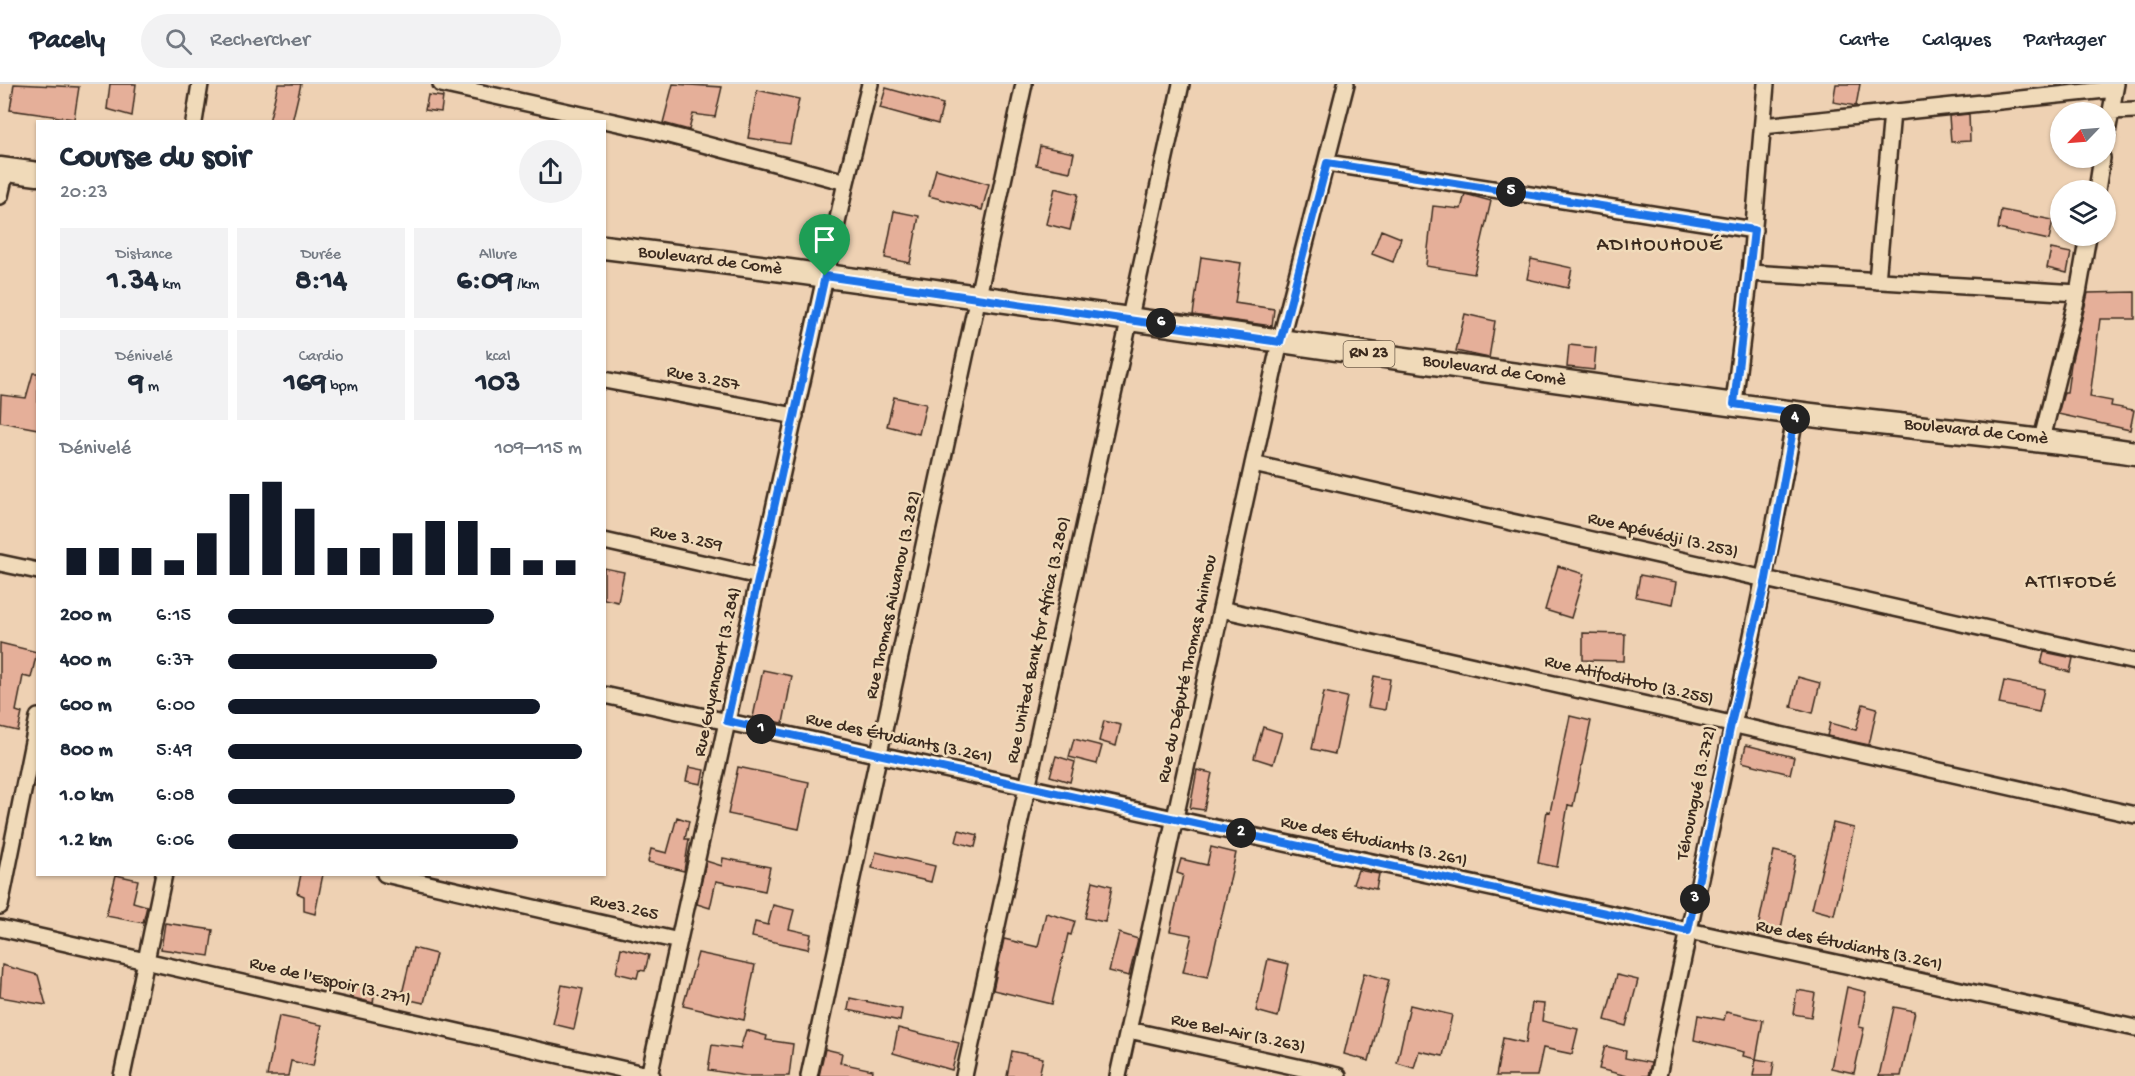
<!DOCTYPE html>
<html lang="fr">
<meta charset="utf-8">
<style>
:root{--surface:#fff;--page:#f2f2f3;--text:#1f2937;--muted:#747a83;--line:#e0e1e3;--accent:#111827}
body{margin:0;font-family:"Gochi Hand",sans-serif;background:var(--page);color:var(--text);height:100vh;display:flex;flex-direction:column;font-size:22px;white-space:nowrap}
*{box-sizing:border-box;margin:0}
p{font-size:20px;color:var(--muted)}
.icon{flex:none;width:33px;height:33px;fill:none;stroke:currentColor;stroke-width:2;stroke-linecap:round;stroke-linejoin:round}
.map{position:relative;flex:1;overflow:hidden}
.sheet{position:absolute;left:36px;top:36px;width:570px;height:756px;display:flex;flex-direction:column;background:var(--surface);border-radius:0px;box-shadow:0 2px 4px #0004}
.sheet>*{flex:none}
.needle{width:39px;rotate:245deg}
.fabs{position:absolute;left:2050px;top:18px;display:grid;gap:12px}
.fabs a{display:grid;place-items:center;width:66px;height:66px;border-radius:50%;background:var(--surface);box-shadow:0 2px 4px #0004;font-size:30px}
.pin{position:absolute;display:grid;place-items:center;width:51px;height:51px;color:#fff;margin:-62px -26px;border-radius:50% 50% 50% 0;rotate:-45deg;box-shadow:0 0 6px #0007}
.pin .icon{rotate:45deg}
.km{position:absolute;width:30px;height:30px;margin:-15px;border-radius:50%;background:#222;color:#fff;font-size:16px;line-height:30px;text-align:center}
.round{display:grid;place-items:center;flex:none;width:63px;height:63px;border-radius:32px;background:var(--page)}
.head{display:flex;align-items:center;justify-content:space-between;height:102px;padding:0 24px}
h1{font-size:33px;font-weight:700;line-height:45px}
.stats{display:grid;grid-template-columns:repeat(3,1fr);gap:9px;height:102px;padding:6px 24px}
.stats div{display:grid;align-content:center;border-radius:0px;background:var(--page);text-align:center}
.stats b{font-size:30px;font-weight:700}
.stats small{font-size:16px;font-weight:400}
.stats p{font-size:16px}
.chart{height:168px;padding:12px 24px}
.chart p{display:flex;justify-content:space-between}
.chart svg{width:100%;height:108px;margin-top:6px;stroke:var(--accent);stroke-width:6}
ul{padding:0 24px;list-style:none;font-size:20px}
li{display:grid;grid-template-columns:96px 72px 1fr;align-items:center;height:45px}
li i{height:15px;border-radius:8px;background:var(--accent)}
header{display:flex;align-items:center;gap:36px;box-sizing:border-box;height:84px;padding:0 30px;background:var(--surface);border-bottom:2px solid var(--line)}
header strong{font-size:28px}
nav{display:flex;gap:33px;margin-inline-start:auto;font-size:21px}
.search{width:420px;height:54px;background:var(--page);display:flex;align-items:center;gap:15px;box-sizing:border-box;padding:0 21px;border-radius:33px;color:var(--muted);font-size:22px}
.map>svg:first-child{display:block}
.building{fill:#e5af99;stroke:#3b2a1e;stroke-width:1.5}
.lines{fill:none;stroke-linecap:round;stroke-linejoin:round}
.street-casing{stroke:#3b2a1e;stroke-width:20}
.primary-casing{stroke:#3b2a1e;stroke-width:27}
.street{stroke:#f0dab9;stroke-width:15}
.primary{stroke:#f0dab9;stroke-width:22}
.route-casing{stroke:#fff;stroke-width:12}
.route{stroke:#1a73e8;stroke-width:8}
.labels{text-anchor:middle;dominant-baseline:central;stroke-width:5;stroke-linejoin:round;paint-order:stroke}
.shield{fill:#f0dab9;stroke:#715f4c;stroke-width:1.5}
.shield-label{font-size:16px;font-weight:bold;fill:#3b2a1e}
.street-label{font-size:18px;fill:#3b2a1e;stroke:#f0dab9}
.neighbourhood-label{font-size:20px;letter-spacing:1.5px;fill:#3b2a1e;stroke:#f0dab9}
</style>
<header>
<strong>Pacely</strong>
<div class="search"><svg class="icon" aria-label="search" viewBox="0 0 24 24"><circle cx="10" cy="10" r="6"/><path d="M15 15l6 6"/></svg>Rechercher</div>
<nav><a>Carte</a><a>Calques</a><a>Partager</a></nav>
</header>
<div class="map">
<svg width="2135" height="992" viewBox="0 0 2135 992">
<rect width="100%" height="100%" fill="#eed1b3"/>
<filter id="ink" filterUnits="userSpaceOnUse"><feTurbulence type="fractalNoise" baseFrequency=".0167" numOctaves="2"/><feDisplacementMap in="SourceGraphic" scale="12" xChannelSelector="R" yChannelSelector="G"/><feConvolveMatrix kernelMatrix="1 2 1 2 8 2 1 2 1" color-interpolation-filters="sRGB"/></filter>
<g filter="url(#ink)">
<path class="building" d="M14,0L79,3L74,35L10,26Z
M110,0H136L132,32L107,25Z
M278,0H301L292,38H269Z
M673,0L722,3L715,33L693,30L689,46L663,39Z
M1836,0H1860L1856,22L1833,18Z
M886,4L943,20L938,40L880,24Z
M757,6L799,15L790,60L748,54Z
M428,11L443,13L441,28L425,26Z
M1969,30L1970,57L1951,58L1949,32Z
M1040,62L1074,69L1070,88L1036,81Z
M936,85L989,100L982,126L929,112Z
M1055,104L1078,110L1070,146L1046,140Z
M1465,110L1491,117L1474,190L1426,182L1433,122L1461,125Z
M2001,126L2053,136L2049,156L1998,145Z
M894,127L919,132L910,179L885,174Z
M1381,146L1401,154L1393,178L1372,170Z
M2051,165L2071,169L2067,189L2047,184Z
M1201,173L1241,179L1235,219L1274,225L1272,242L1193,231Z
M1531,175L1572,184L1568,204L1527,195Z
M2135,208V235H2100L2090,313L2112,317L2111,322L2134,326L2130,346L2058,330L2064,308H2067L2071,280L2088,209Z
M1465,230L1495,237L1489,274L1456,267Z
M1569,261L1596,264L1594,286L1567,283Z
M33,289H38V345L0,338L1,311L26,314Z
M894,313L926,320L919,350L887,342Z
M1558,482L1584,490L1571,534L1545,526Z
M604,484L624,488L618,518L604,515Z
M1640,491L1677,498L1673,520L1636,513Z
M1583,549L1625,550L1624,577L1583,576Z
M0,559L37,568L31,594L23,592L16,627L22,629L18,647L0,643Z
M2044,568L2073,574L2070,588L2041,580Z
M763,586L792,592L783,639L753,633Z
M1374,592L1390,595L1385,626L1368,623Z
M1798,593L1820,599L1813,629L1791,623Z
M2004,597L2044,605L2039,628L1999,620Z
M1324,608L1347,613L1335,670L1312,665Z
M1863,620L1877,624L1869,661L1827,652L1830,639L1856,646Z
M1570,632L1591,637L1573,722L1568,721L1557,783L1538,779L1547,727L1550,728Z
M1104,637L1121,641L1116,662L1099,657Z
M1263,643L1282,649L1273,680L1254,674Z
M1074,655L1102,662L1097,680L1069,673Z
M1746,661L1794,673L1790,690L1742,678Z
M1056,672L1075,678L1070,698L1050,692Z
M689,683L704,686L701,700L686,697Z
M738,683L809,698L799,745L728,730Z
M1197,686L1212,689L1204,726L1190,724Z
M677,733L689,737L685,755H689L684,787L648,778L651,765L667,769Z
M1833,739L1854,744L1834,831L1812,825Z
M959,746L978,751L975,763L956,758Z
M1211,763L1236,769L1208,893L1183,888L1192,851L1170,847L1183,791L1177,789L1181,775L1207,781Z
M1774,767L1796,772L1780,849L1758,844Z
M876,768L935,782L931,798L872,784Z
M723,774L770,783L765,807L716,797L710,824L697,820L706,777L722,782Z
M1358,786L1379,790L1376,805L1353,800Z
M301,790H323L315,830L304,827V812L297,809Z
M116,791L138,796L133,818L147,822L143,839L106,832Z
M1093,797L1112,802L1105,838L1085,834Z
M773,821L794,826L789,845L811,850L808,865L752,853L755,838L768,841Z
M1046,829L1075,837L1071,851L1068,850L1052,920L993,906L1004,855L1038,863Z
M165,839L213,846L209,872L161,865Z
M1119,849L1138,855L1129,892L1109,887Z
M413,864L436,870L424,919L401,914Z
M621,864L649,871L645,887L639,886L637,894L616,889Z
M698,869L755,881L744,936L683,922Z
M1268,875L1289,880L1278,933L1256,927Z
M2,881L38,891L46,921L0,913Z
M1364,889L1389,896L1369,977L1344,970Z
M1617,891L1638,896L1626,942L1605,936Z
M352,901L375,905L373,919L350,913Z
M562,901L583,905L574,945L553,940Z
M1847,903L1866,908L1859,943L1864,944L1854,989L1831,984Z
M1797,906L1815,909L1811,933L1793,930Z
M850,914L902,925L900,937L848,926Z
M1532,919L1544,920L1542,937L1578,945L1572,970L1543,964L1537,992H1496L1503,954L1526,959Z
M1410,921L1452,931L1443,972L1419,967L1414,984L1397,979Z
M1894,923L1915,927L1901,992H1879Z
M1726,928L1763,936L1756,975L1743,972L1744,968L1694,956L1698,931L1724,936Z
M279,932L322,941L313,982L291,977L288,992H267Z
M898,944L959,959L952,986L893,969Z
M746,946L767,952L766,956L793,960L789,992H746L708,986L712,961L740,965Z
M1605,962L1626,967L1625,974L1651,979L1648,992H1627L1599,985Z
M825,965L842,969L840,979L873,986L872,992H819Z
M1012,967L1043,974L1039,992H1007Z
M1756,975L1774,978L1772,992H1753Z"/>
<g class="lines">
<defs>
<path id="street" d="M441,0L650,46L846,98
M2111,27L2135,26
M194,38L200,0
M1763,42L2115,5
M2106,54L2116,0
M1327,79L1754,146
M2097,106L2102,74
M0,112L6,86
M1750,189L2078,209
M1877,197L1892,28
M604,296L795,332
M1734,319L1750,189L1766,0
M2042,355L2078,209L2088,152
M1253,380L2135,578
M604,457L759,492
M0,479L38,487
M1221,525L2135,731
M604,611L2135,944
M385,790L679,857
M0,822L38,633
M0,844L652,992
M1129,946L1338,992
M122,992L164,790
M649,992L846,98L870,0
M809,992L1024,0
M964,992L1181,0
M1118,992L1280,258L1346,0
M1658,992C1704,771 1755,551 1796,329"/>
<path id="primary" d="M0,85L38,90
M604,163C1003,212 1398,278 1796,329C1909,344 2022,352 2135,369"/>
</defs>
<use href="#street" class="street-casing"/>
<use href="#primary" class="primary-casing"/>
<use href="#street" class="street"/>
<use href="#primary" class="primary"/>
</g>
</g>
<g class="lines" filter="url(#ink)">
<defs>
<path id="route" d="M1327,79L1754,146L1734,320L1796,329L1766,495L1731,640L1688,847L727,637L825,192L1280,258Z"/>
</defs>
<use href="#route" class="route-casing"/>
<use href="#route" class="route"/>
</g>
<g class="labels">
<rect class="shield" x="1343.5" y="257" width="51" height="26" rx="4.5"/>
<g class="shield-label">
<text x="1369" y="270">RN 23</text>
</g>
<g class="street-label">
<text transform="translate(710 177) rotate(7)">Boulevard de Comè</text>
<text transform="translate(1494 287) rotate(8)">Boulevard de Comè</text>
<text transform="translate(703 295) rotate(11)">Rue 3.257</text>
<text transform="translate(1976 348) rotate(6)">Boulevard de Comè</text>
<text transform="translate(1663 452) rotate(13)">Rue Apévédji (3.253)</text>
<text transform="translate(686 455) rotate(12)">Rue 3.259</text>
<text transform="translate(894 511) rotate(-78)">Rue Thomas Aiwanou (3.282)</text>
<text transform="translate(1039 556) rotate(-78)">Rue United Bank for Africa (3.280)</text>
<text transform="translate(1188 585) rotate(-78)">Rue du Député Thomas Ahinnou</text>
<text transform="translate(718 588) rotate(-78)">Rue Guyancourt (3.284)</text>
<text transform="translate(1629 597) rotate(13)">Rue Atifoditoto (3.255)</text>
<text transform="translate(899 655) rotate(12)">Rue des Étudiants (3.261)</text>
<text transform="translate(1697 709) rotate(-78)">Téhoungué (3.272)</text>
<text transform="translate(1374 758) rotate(12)">Rue des Étudiants (3.261)</text>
<text transform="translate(624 824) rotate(13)">Rue3.265</text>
<text transform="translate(1849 862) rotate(12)">Rue des Étudiants (3.261)</text>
<text transform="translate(330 898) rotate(13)">Rue de l'Espoir (3.271)</text>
<text transform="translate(1238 950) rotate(12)">Rue Bel-Air (3.263)</text>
</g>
<g class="neighbourhood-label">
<text x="1660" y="162">ADIHOUHOUÉ</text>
<text x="2071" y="499">ATTIFODÉ</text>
</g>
</g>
</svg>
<div class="fabs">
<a><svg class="needle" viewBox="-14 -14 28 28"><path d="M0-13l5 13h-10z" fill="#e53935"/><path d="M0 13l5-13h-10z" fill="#747a83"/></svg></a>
<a><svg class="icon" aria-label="layers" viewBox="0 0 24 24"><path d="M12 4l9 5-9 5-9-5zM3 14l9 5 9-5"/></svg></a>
</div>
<div class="pin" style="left:825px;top:192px;background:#1e9e55"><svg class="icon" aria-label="arrive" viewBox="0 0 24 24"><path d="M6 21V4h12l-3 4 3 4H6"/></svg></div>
<b class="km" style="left:761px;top:645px">1</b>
<b class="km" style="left:1241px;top:749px">2</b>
<b class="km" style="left:1695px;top:815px">3</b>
<b class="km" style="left:1795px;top:335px">4</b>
<b class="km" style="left:1511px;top:108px">5</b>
<b class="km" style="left:1161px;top:239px">6</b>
<section class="sheet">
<div class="head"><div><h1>Course du soir</h1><p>20:23</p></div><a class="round"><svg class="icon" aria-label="share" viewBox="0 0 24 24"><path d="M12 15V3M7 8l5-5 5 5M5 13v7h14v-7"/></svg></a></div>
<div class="stats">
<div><p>Distance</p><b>1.34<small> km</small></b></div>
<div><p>Durée</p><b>8:14</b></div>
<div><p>Allure</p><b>6:09<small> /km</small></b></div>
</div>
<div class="stats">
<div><p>Dénivelé</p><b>9<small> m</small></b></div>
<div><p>Cardio</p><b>169<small> bpm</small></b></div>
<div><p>kcal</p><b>103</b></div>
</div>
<div class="chart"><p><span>Dénivelé</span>109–115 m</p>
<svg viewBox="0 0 160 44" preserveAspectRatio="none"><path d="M5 44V33M15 44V33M25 44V33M35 44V38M45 44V27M55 44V11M65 44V6M75 44V17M85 44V33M95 44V33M105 44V27M115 44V22M125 44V22M135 44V33M145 44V38M155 44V38"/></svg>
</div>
<ul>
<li><b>200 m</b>6:15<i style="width:75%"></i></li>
<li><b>400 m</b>6:37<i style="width:59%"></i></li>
<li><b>600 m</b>6:00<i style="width:88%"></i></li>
<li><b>800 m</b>5:49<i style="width:100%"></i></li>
<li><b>1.0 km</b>6:08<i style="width:81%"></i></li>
<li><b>1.2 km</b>6:06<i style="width:82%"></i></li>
</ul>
</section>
</div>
